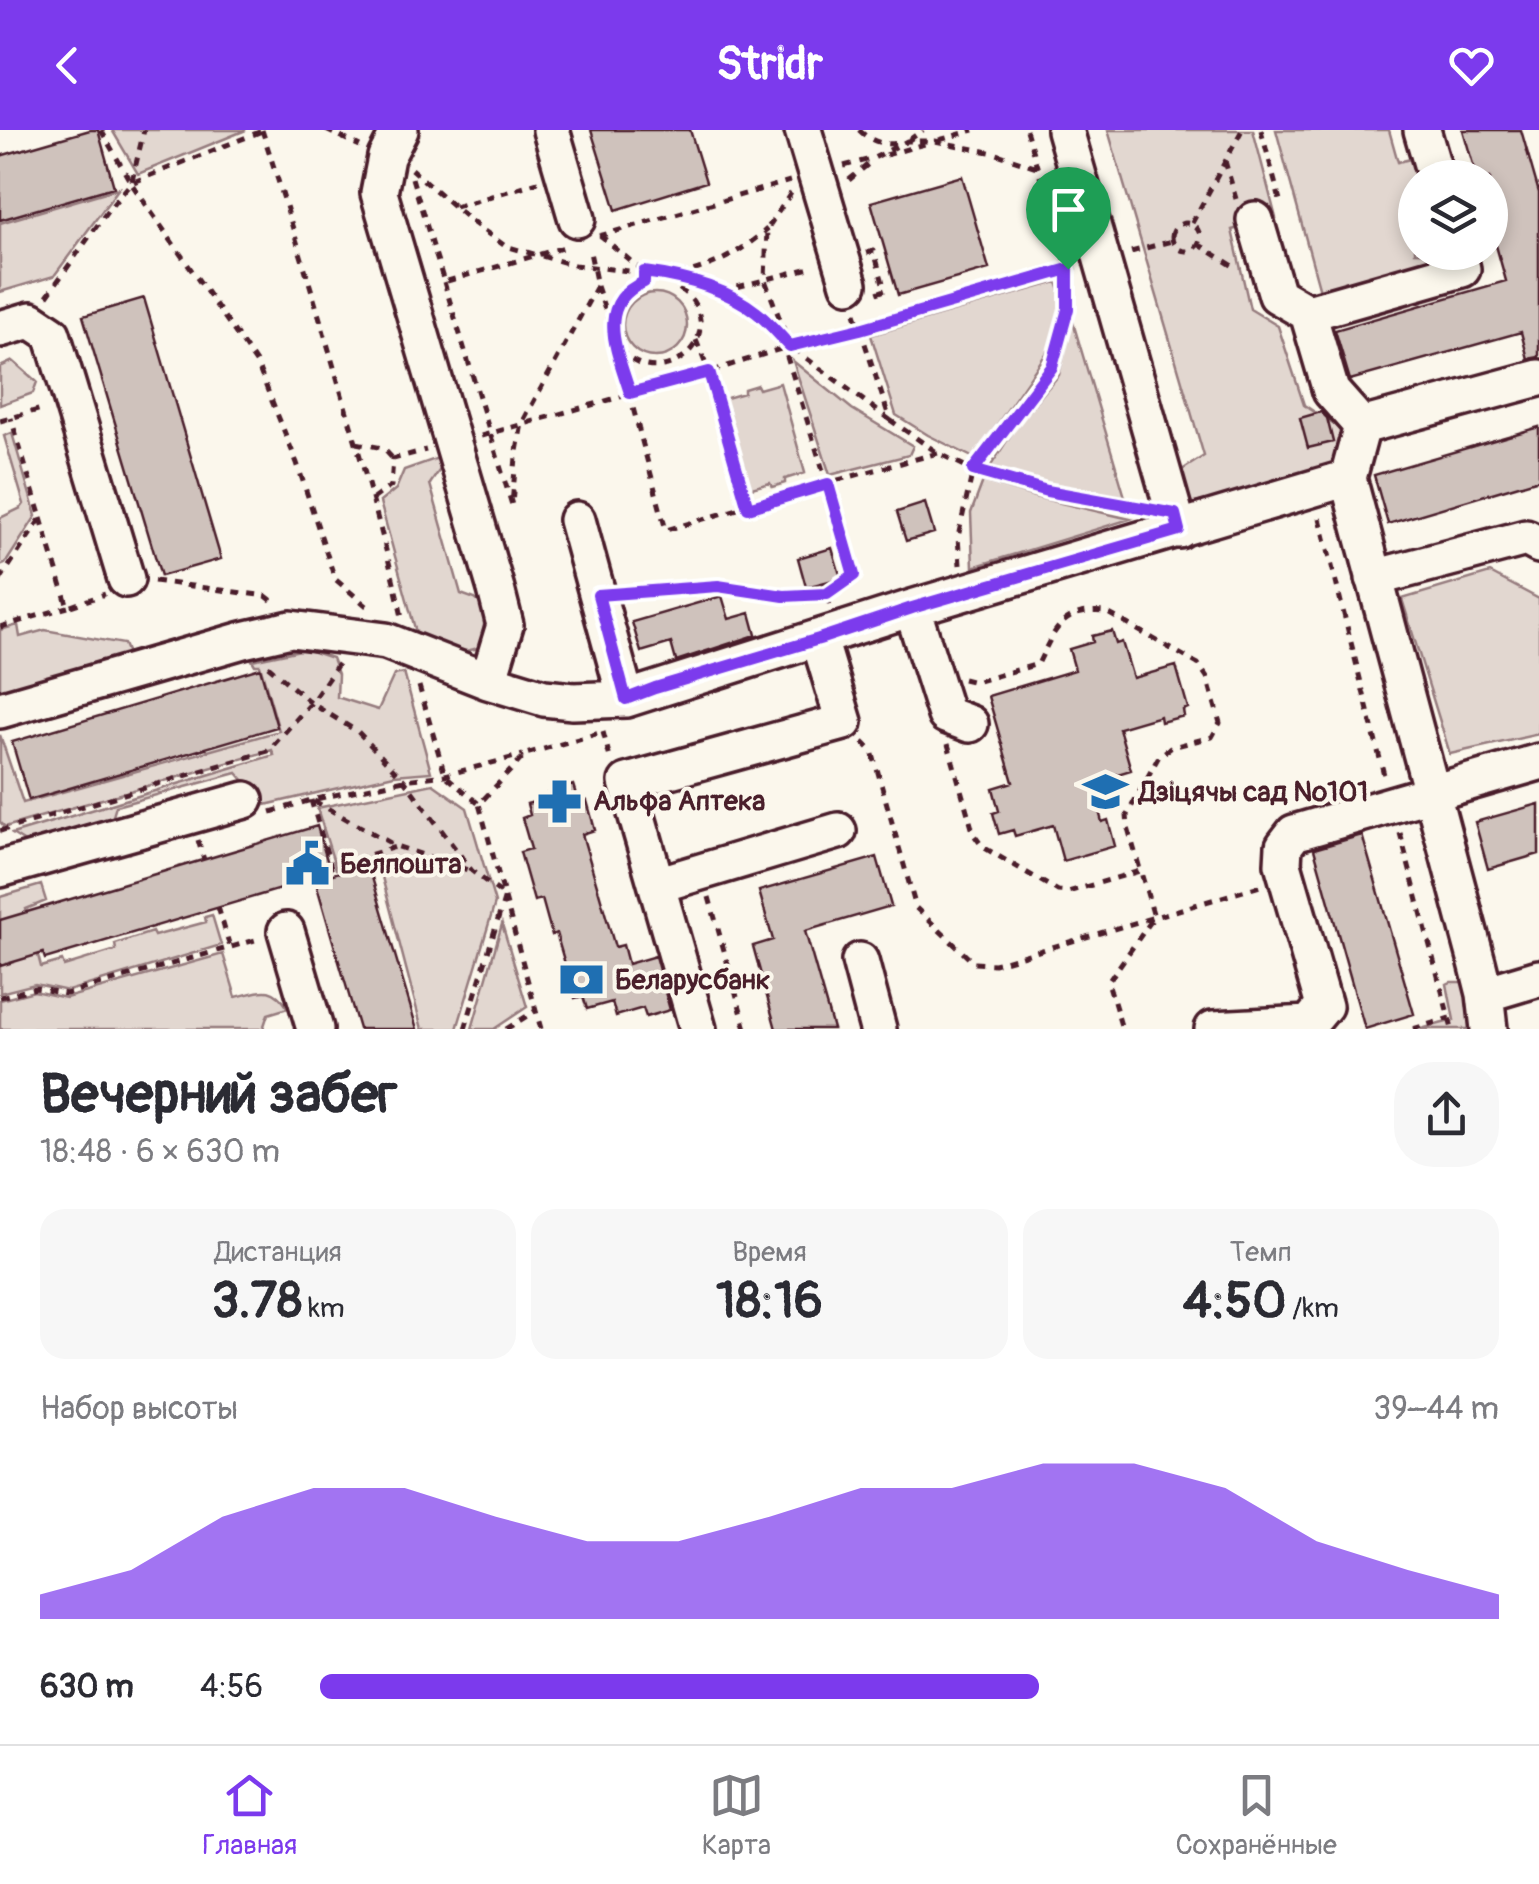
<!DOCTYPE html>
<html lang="ru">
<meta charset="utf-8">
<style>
:root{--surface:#fff;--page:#f7f7f7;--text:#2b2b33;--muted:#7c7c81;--line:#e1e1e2;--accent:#7c3aed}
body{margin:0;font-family:Pangolin,sans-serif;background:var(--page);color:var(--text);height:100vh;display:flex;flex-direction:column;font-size:38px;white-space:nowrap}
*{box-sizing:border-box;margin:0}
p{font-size:32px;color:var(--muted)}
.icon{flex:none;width:55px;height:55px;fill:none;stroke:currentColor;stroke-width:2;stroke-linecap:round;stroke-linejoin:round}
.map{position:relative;height:899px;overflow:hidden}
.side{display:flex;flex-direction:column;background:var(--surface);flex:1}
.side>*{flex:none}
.tools{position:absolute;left:1398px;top:30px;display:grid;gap:20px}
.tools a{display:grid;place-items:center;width:110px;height:110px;border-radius:50%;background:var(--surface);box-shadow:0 5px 15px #0003;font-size:50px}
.pin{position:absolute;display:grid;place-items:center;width:85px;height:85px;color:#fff;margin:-102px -42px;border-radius:50% 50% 50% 0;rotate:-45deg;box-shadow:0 0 10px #0007}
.pin .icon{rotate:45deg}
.round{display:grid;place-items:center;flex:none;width:105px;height:105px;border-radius:40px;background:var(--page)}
.head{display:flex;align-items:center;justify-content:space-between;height:170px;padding:0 40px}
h1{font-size:55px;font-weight:700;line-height:75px}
.metrics{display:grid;grid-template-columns:repeat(3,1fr);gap:15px;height:170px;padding:10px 40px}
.metrics div{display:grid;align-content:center;border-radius:25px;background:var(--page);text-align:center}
.metrics b{font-size:50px;font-weight:700}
.metrics small{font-size:28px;font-weight:400}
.metrics p{font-size:28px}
.chart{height:280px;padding:20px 40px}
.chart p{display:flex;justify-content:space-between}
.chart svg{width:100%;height:180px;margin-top:10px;fill:var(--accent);opacity:.7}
ul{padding:0 40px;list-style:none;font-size:32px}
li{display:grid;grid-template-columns:160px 120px 1fr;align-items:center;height:75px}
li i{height:25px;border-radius:12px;background:var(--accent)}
header{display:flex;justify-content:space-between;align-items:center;height:130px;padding:0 40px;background:var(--accent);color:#fff;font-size:45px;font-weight:700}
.dock{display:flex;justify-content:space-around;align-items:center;height:140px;border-top:2px solid var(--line);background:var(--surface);font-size:28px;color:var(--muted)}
.dock a{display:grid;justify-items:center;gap:5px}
.dock .on{color:var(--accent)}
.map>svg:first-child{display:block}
.green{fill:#e2d7d0;stroke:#967b7e;stroke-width:2.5}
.building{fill:#cfc2bc;stroke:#4a1f2b;stroke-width:2.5}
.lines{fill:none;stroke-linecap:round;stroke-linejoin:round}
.minor-casing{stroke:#4a1f2b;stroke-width:42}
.path{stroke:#4a1f2b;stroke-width:5;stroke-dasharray:8 8;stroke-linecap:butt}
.minor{stroke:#fbf7ec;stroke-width:35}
.route-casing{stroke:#fff;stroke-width:20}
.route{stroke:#7c3aed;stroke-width:12}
.labels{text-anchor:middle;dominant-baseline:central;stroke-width:8;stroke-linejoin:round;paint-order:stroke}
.poi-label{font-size:28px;font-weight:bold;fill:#4a1f2b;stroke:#fbf7ec;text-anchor:start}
</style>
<header><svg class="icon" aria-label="back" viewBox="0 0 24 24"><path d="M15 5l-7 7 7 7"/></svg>Stridr<svg class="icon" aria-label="heart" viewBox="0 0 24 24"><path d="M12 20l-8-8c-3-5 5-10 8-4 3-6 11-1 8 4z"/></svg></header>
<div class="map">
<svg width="1539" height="899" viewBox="0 0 1539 899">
<rect width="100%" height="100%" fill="#fbf7ec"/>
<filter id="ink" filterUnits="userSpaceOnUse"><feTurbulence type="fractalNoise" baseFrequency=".01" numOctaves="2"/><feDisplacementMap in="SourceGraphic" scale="20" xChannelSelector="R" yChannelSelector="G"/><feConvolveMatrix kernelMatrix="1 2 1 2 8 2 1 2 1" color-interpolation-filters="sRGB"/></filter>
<g filter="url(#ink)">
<path class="green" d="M112,0H246L138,44Z
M1108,0H1253L1276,88L1232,100L1250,179L1278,196L1304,275L1345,302L1343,336L1217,369L1183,375L1174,345L1204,326Z
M1276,0H1389L1398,32L1427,25L1434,47L1415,48V122L1454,123L1322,168Z
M119,58L54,146L0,162V93Z
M1057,152L1063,169L1050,218L974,328L928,305L896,285L871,205Z
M623 195a32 32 0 1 1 64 0a32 32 0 1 1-64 0Z
M1072,189L1125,367L1115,369L998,343L990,337L1020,290L1059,245Z
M13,231L37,252L33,263L0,275V237Z
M793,231L852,279L913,316L909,325L830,345Z
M780,253L805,343L785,349V353L772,357L770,353L748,359L723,269L744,263V259L757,255L759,259Z
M12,303L36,386L5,434L0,436V388L21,378L24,374L4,306Z
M438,328L441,338L430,354L461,464L475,469L484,476V500L480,517C452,528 442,519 417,506L380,372L396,359L404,340Z
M983,351L1035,367L1130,389L973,437L971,383Z
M1490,443L1539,469V604L1450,624L1402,469Z
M18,495L20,507L45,500L124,514L130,529L0,566V500Z
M305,519L332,528L338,544L337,567L378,580L394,545L404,543L431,642L394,645L265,675L237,643L116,676L108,703L41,722L12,704L274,625L272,620L5,697L0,692V605L23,673L279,601L260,535H255L252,530Z
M433,654L467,678L495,773L457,899H422L377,728L336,739L317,678Z
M41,755L46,771L26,779L41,837L62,831L64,836L116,820L115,814L152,802L154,806L206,792L205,787L212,785L221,815L68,861L35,854L0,863V767Z
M502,794L527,877L494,899H472Z
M223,824L236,867C261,861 272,853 288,878L268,884L263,899H0V870L34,861L66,868Z
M1451,852H1465L1476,899H1421L1454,890L1447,854Z"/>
<path class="building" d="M90,0H98L114,57L0,90V26Z
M591,0H690L706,52L616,80Z
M1463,0H1521L1539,63V227L1528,229L1521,202L1350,250L1335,200L1506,151L1490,94V48H1477Z
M962,46L989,139L898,165L871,72Z
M144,168L221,429L161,446L83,186Z
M1321,282L1327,288L1333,312L1308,318L1300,288Z
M1539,297V349L1388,394L1374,345Z
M925,373L934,403L906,411L897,382Z
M832,418L841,448L806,457L798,428Z
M722,466L729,489L750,483L756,505L676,531L671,513L641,522L632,492Z
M1112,501L1116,514L1122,512L1133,548L1176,536L1188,578L1183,580L1184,586L1161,592L1160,586L1119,598L1131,640L1091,652L1102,692L1108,690L1115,716L1063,731L1053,695L1015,706L1013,700L999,704L993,683L999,681L993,658L1013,652L988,566L1075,540L1069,519L1093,512L1092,506Z
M260,538L277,597L29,670L12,612Z
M573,655L579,674L587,671L595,700L582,704L615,817L623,815L628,834L655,826L670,880L646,887L643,878L616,886L612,872L587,879L583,866L575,868L556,803L552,805L542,769L534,771L520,722L531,719L522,688L530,685L527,674L549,668L548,663Z
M1539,674V724L1488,739L1475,692Z
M317,696L331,744L45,829L43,823L0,836V790Z
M1362,705L1414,884L1365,899L1314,719Z
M877,727L891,776L805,801L833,899H776L753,816L773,810L759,761Z
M368,734L417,899H359L332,808L315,749Z"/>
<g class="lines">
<defs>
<path id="minor" d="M400,0L386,27L379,63L496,459L505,495L488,551
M551,0L577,89
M803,0L849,154
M1065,0L1179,400
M1422,0L1436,48
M1255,90L1277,165L1308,183L1331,261L1362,296
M1308,183L1462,139L1457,122
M0,199L31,190L52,204L126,449
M577,390L626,569
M1374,448L1526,408L1539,415
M912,478L946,585L970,594
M0,580L243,510L291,499L386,511L488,551L544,568L573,571L626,569L912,478L1348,348
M0,739L245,670
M657,755L838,701
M286,801L315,899
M860,831L878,899
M1485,864L1539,848
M698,899L627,652L844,592L819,509
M1213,899L1309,894L1324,876L1283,734L1284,716L1294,703L1539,632
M1489,899L1485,864L1477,832L1348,348L1362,296L1539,248"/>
</defs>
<use href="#minor" class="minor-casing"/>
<path class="path" d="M101,0L131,53L257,234L297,333L335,449L368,477
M262,0C291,90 318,181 344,272C365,343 386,414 402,487
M326,0L360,16
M859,0C870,11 884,16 899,13
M1261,0L1281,74
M909,10L923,0
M939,10L974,0
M886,25L928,13
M1225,31L1236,69
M844,36L874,28L907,11H935L994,23L1037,37
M411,39L472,92L505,116L574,135L675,146L722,161L756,182L790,216
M412,48L444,152L565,117
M849,50L872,31
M132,51L144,0
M791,63L767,99L765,150L790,216L786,224L827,353L938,323
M455,77L538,52
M1172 107a14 14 0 1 1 28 0a14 14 0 1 1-28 0Z
M1192,93L1242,0
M600,105L641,140
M599,106L790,51
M1198,114L1238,139
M1131,122L1172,111
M867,123L874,121L885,160L874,164
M678,145C716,135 737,125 767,99
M444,152L512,375L516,327L522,293L597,156L589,117
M597,156L613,204L666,400L827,353L854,445L827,464L784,466L718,456L626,463
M722,161L813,137
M47,166L109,79L131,53L262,1
M855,183L890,290L938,323L973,340L1047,361L1143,377
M613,199C613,173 620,163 644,152V141
M696,210L709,242L748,377
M620,219C655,263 721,217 694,173C690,166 682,161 676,156L675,146
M890,290L790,216L860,199L1077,137
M0,291L45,278
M481,306L709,242L790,216
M356,313L383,318L393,329
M373,369L391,356L393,329L426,320
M41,388L68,477L105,464
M1320,388L1385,649
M960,435L958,407L973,340L1052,237L1068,179V139L1026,0
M0,450L41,388L11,288
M154,451L266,466L275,473
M823,452L830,476
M0,497L68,477
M268,536L311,573L358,602L404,650L472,741L505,766L465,899
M963,549L975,552L1038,534C1055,499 1062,478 1106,482L1198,534L1207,547L1220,593L1212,607L1172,617L1159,626L1127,685L1128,698L1154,787L1108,852L1122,899
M419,556L445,645L479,674
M603,602L610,628
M863,612L872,621L916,778L974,833L994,834L1260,756
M948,614L974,705L983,717L1058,761L1068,762L1140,741
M311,670L331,737L395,717
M314,671L396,716L468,740
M271,682L311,670L404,650L445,645L523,625
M0,701L268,621L311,573L338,534
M1400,703L1452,899
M198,710L204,730
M709,767L746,899
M218,777L230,817
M0,867L36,858L66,864L259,809
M506,899L535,881
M541,899L479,674L526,624L603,602
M1413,899L1450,888"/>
<use href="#minor" class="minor"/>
</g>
</g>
<g class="lines" filter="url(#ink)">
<defs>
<path id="route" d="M1068,139V179L1052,237L973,340L1047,361L1175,384L1179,400L912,478L819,509L655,558L626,569L598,465L718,456L784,466L827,464L854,445L828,354L748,378L709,242L630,263C618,223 593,174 644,152V142C683,147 724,157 756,182C768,191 779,205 790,216L860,199Z"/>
</defs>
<use href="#route" class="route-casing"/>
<use href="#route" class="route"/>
</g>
<defs>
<symbol id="school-bare" viewBox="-9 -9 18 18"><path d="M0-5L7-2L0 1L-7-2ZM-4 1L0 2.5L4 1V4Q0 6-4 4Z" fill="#1f6fb2" stroke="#fbf7ec" stroke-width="2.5" paint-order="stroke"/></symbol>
<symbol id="pharmacy-bare" viewBox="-9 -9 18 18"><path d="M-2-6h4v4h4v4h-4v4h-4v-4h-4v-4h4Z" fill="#1f6fb2" stroke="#fbf7ec" stroke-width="2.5" paint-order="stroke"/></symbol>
<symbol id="civic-bare" viewBox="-9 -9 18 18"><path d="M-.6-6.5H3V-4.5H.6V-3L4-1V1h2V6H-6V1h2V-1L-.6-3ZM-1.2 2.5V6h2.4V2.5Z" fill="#1f6fb2" stroke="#fbf7ec" stroke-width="2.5" paint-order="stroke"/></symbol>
<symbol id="bank-bare" viewBox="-9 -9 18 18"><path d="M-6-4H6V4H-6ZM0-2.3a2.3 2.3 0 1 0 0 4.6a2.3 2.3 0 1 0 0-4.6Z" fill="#1f6fb2" stroke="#fbf7ec" stroke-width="2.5" paint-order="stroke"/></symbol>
</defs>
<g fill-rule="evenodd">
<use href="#school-bare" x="1074" y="630" width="63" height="63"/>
<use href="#pharmacy-bare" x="528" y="640" width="63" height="63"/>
<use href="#civic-bare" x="276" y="702" width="63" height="63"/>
<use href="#bank-bare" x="550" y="818" width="63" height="63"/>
</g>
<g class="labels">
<g class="poi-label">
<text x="1139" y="662">Дзіцячы сад №101</text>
<text x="593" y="671">Альфа Аптека</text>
<text x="340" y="734">Белпошта</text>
<text x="615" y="850">Беларусбанк</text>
</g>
</g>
</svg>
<div class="tools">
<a><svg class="icon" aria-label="layers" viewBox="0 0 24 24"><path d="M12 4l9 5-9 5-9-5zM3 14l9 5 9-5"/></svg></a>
</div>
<div class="pin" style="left:1068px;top:139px;background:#1e9e55"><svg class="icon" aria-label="arrive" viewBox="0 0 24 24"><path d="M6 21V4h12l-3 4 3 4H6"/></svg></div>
</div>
<section class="side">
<div class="head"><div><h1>Вечерний забег</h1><p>18:48 · 6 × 630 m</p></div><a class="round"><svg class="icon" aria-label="share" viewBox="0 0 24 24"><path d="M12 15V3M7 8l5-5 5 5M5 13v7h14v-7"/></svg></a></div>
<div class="metrics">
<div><p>Дистанция</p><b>3.78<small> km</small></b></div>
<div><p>Время</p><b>18:16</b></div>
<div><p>Темп</p><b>4:50<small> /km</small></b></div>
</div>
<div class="chart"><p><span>Набор высоты</span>39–44 m</p>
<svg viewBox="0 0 160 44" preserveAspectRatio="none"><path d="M0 44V38L10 32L20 19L30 12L40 12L50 19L60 25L70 25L80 19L90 12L100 12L110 6L120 6L130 12L140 25L150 32L160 38V44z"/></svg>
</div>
<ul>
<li><b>630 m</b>4:56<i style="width:61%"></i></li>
</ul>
</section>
<nav class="dock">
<a class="on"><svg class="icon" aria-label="home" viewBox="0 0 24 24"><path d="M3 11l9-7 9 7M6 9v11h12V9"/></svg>Главная</a>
<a><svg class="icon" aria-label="map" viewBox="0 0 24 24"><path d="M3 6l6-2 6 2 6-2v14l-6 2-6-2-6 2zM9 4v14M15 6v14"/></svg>Карта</a>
<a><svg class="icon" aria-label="saved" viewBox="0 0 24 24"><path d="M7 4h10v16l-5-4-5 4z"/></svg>Сохранённые</a>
</nav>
